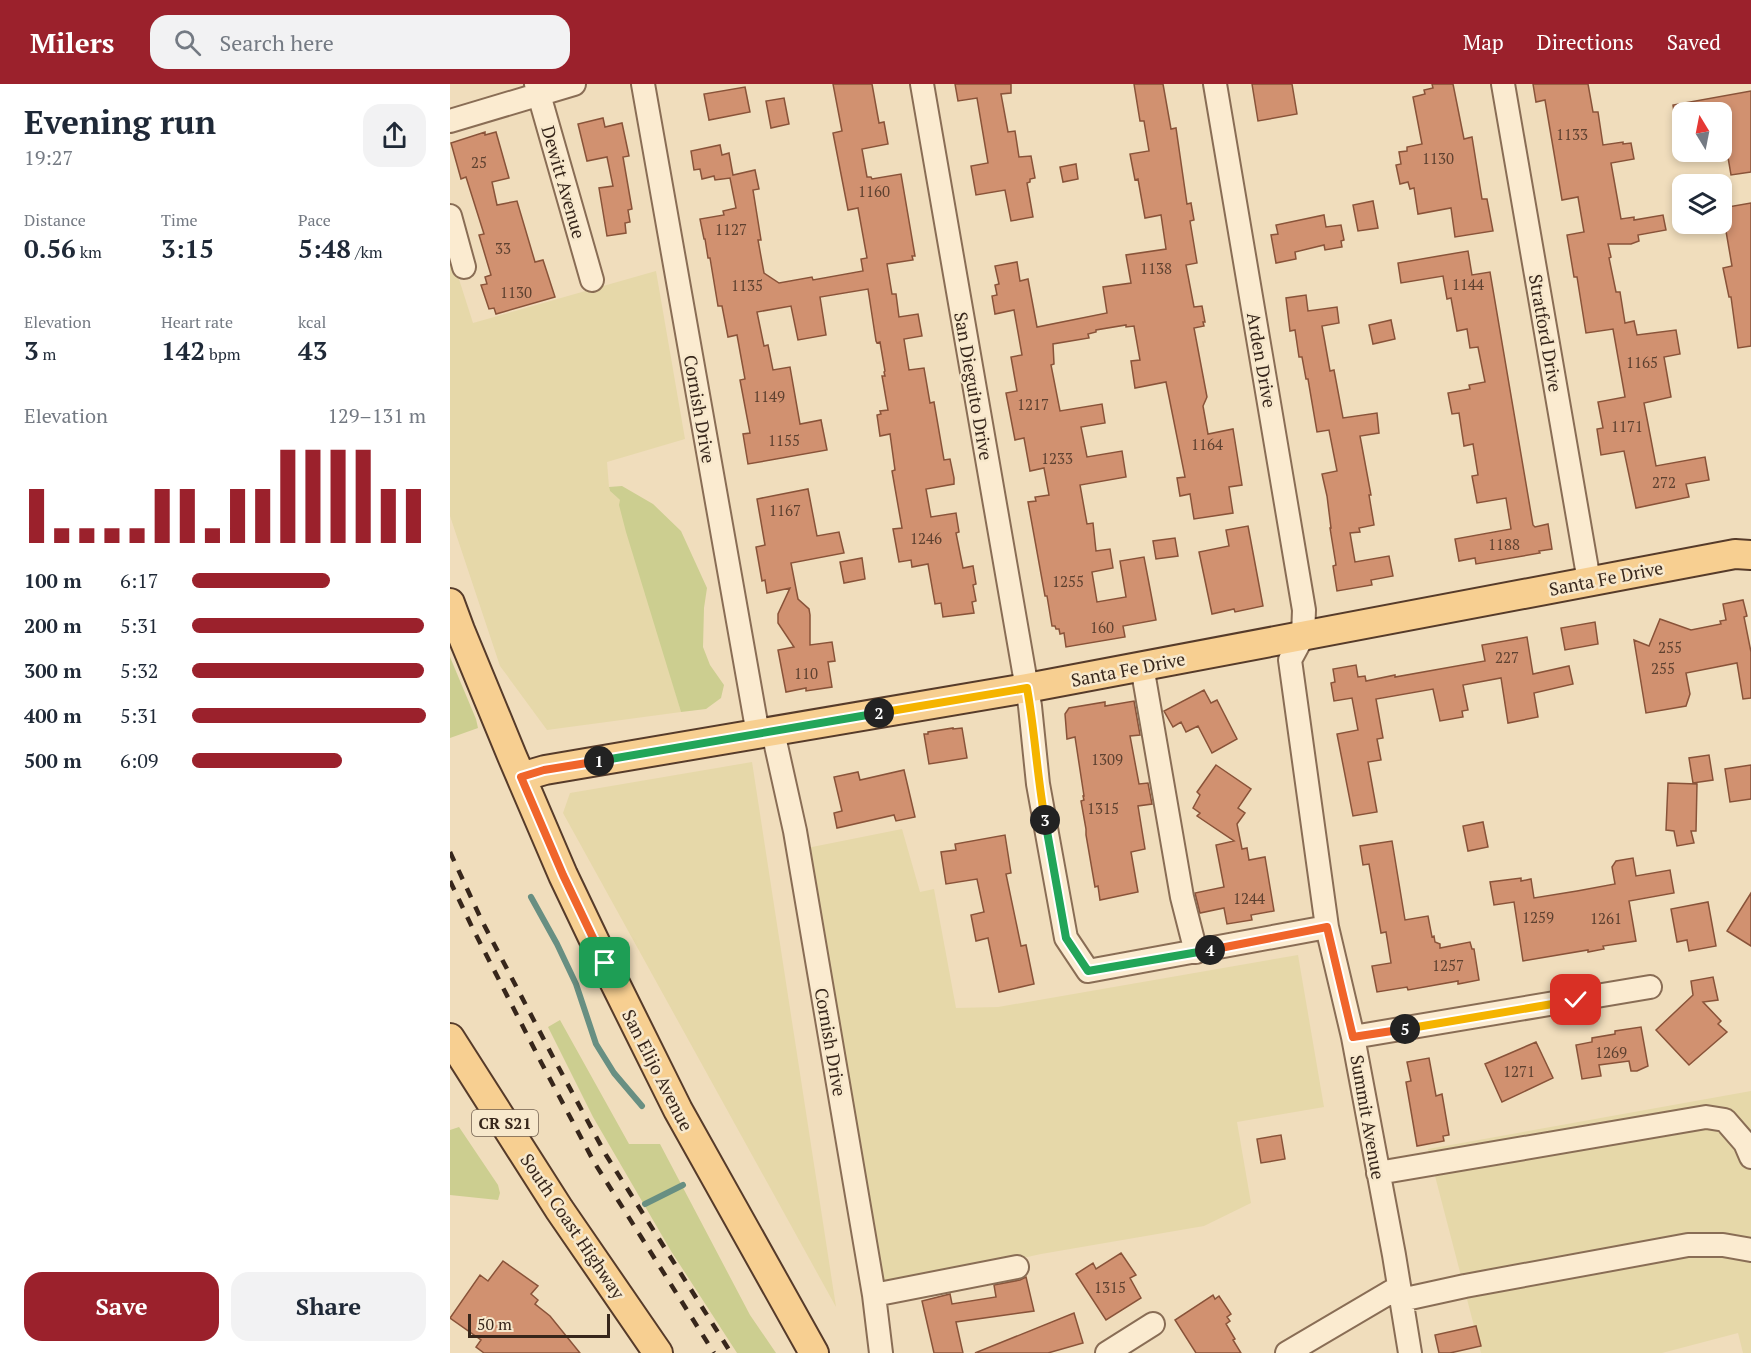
<!DOCTYPE html>
<meta charset="utf-8">
<style>
:root{--surface:#fff;--page:#f2f2f3;--text:#1f2937;--muted:#747a83;--accent:#9b212c}
body{margin:0;font-family:"PT Serif",serif;background:var(--page);color:var(--text);height:100vh;display:flex;flex-direction:column;font-size:22px;white-space:nowrap}
*{box-sizing:border-box;margin:0}
p{font-size:20px;color:var(--muted)}
.icon{flex:none;width:33px;height:33px;fill:none;stroke:currentColor;stroke-width:2;stroke-linecap:round;stroke-linejoin:round}
.map{position:relative;flex:1;overflow:hidden}
.side{display:flex;flex-direction:column;background:var(--surface);width:450px}
.side>*{flex:none}
.needle{width:39px;rotate:350deg}
.buttons{position:absolute;left:1222px;top:18px;display:grid;gap:12px}
.buttons a{display:grid;place-items:center;width:60px;height:60px;border-radius:12px;background:var(--surface);box-shadow:0 3px 9px #0003;font-size:30px}
.scale{position:absolute;left:18px;bottom:15px;width:142px;box-sizing:border-box;padding-left:6px;border:3px solid #37261b;border-top:0;font-size:16px;line-height:21px;white-space:nowrap;color:#37261b;-webkit-text-stroke:4px #f7e8cc;paint-order:stroke}
.pin{position:absolute;display:grid;place-items:center;width:51px;height:51px;color:#fff;margin:-26px;border-radius:12px;box-shadow:0 3px 9px #0006}
.km{position:absolute;width:30px;height:30px;margin:-15px;border-radius:50%;background:#222;color:#fff;font-size:16px;line-height:30px;text-align:center}
.round{display:grid;place-items:center;flex:none;width:63px;height:63px;border-radius:18px;background:var(--page)}
.overview{display:flex;align-items:center;justify-content:space-between;height:102px;padding:0 24px}
h1{font-size:33px;font-weight:700;line-height:45px}
.figures{display:grid;grid-template-columns:repeat(3,1fr);gap:9px;height:102px;padding:6px 24px}
.figures div{display:grid;align-content:center}
.figures b{font-size:26px;font-weight:700}
.figures small{font-size:16px;font-weight:400}
.figures p{font-size:16px}
.chart{height:168px;padding:12px 24px}
.chart p{display:flex;justify-content:space-between}
.chart svg{width:100%;height:108px;margin-top:6px;stroke:var(--accent);stroke-width:6}
.action{display:flex;gap:12px;margin-top:auto;padding:12px 24px}
.action a{flex:1;height:69px;border-radius:18px;background:var(--accent);color:#fff;font-size:24px;font-weight:700;line-height:69px;text-align:center}
.action a+a{background:var(--page);color:var(--text)}
ul{padding:0 24px;list-style:none;font-size:20px}
li{display:grid;grid-template-columns:96px 72px 1fr;align-items:center;height:45px}
li i{height:15px;border-radius:8px;background:var(--accent)}
header{display:flex;align-items:center;gap:36px;box-sizing:border-box;height:84px;padding:0 30px;background:var(--accent);color:#fff}
header strong{font-size:28px}
nav{display:flex;gap:33px;margin-inline-start:auto;font-size:21px}
.search{width:420px;height:54px;background:var(--page);display:flex;align-items:center;gap:15px;box-sizing:border-box;padding:0 21px;border-radius:18px;color:var(--muted);font-size:22px}
main{display:flex;flex:1;min-height:0}
.map>svg:first-child{display:block}
.farmland{fill:#e6d8a9}
.green{fill:#ccce90}
.lines{fill:none;stroke-linecap:round;stroke-linejoin:round}
.stream{stroke:#688f82;stroke-width:6}
.building{fill:#d19170;stroke:#895339;stroke-width:1.5}
.minor-casing{stroke:#896d55;stroke-width:26}
.major-casing{stroke:#563b2a;stroke-width:32}
.minor{stroke:#fbebd0;stroke-width:22}
.major{stroke:#f7cf91;stroke-width:28}
.rail{stroke:#37261b;stroke-width:4.5;stroke-dasharray:10 10;stroke-linecap:butt}
.split-1-casing{stroke:#fff;stroke-width:12}
.split-2-casing{stroke:#fff;stroke-width:12}
.split-3-casing{stroke:#fff;stroke-width:12}
.split-4-casing{stroke:#fff;stroke-width:12}
.split-5-casing{stroke:#fff;stroke-width:12}
.split-6-casing{stroke:#fff;stroke-width:12}
.split-1{stroke:#f0652b;stroke-width:8}
.split-2{stroke:#22a559;stroke-width:8}
.split-3{stroke:#f5b400;stroke-width:8}
.split-4{stroke:#22a559;stroke-width:8}
.split-5{stroke:#f0652b;stroke-width:8}
.split-6{stroke:#f5b400;stroke-width:8}
.labels{text-anchor:middle;dominant-baseline:central;stroke-width:5;stroke-linejoin:round;paint-order:stroke}
.number-label{font-size:15px;fill:#5e4130}
.shield{fill:#f7e8cc;stroke:#716050;stroke-width:1.5}
.shield-label{font-size:16px;font-weight:bold;fill:#37261b}
.street-label{font-size:18px;fill:#37261b;stroke:#f7e8cc}
</style>
<header>
<strong>Milers</strong>
<div class="search"><svg class="icon" aria-label="search" viewBox="0 0 24 24"><circle cx="10" cy="10" r="6"/><path d="M15 15l6 6"/></svg>Search here</div>
<nav><a>Map</a><a>Directions</a><a>Saved</a></nav>
</header>
<main>
<section class="side">
<div class="overview"><div><h1>Evening run</h1><p>19:27</p></div><a class="round"><svg class="icon" aria-label="share" viewBox="0 0 24 24"><path d="M12 15V3M7 8l5-5 5 5M5 13v7h14v-7"/></svg></a></div>
<div class="figures">
<div><p>Distance</p><b>0.56<small> km</small></b></div>
<div><p>Time</p><b>3:15</b></div>
<div><p>Pace</p><b>5:48<small> /km</small></b></div>
</div>
<div class="figures">
<div><p>Elevation</p><b>3<small> m</small></b></div>
<div><p>Heart rate</p><b>142<small> bpm</small></b></div>
<div><p>kcal</p><b>43</b></div>
</div>
<div class="chart"><p><span>Elevation</span>129–131 m</p>
<svg viewBox="0 0 160 44" preserveAspectRatio="none"><path d="M5 44V22M15 44V38M25 44V38M35 44V38M45 44V38M55 44V22M65 44V22M75 44V38M85 44V22M95 44V22M105 44V6M115 44V6M125 44V6M135 44V6M145 44V22M155 44V22"/></svg>
</div>
<ul>
<li><b>100 m</b>6:17<i style="width:59%"></i></li>
<li><b>200 m</b>5:31<i style="width:99%"></i></li>
<li><b>300 m</b>5:32<i style="width:99%"></i></li>
<li><b>400 m</b>5:31<i style="width:100%"></i></li>
<li><b>500 m</b>6:09<i style="width:64%"></i></li>
</ul>
<div class="action"><a>Save</a><a>Share</a></div>
</section>
<div class="map">
<svg width="1301" height="1269" viewBox="0 0 1301 1269">
<rect width="100%" height="100%" fill="#f0ddbc"/>
<path class="farmland" d="M0,167L23,239L206,187L235,355L157,378L159,403L160,407L170,416L231,628L97,646L50,582L0,432Z
M302,678L386,1223L113,729L120,709Z
M452,745L470,808L484,805L506,924L548,923L848,871L874,1023L787,1038L801,1119L754,1142L591,1170L449,1201L428,1194L357,764Z
M1301,1007V1269H1293L1288,1249L1212,1269H1031L978,1065Z"/>
<path class="green" d="M172,402L203,420L231,447L257,504L254,524L253,563L260,581L274,601L271,614L256,625L231,628L176,448L169,421L170,416L160,407L159,403Z
M0,573L26,635L28,644L0,654Z
M110,936L179,1060H210L300,1231L326,1269H287L221,1167L143,1033L98,943Z
M9,1043L48,1101L50,1109L48,1116L0,1111V1046Z"/>
<g class="lines">
<path class="stream" d="M81,813L107,860L126,900L146,960L164,989L192,1022
M195,1120L233,1101"/>
</g>
<path class="building" d="M383,0H422L429,39L434,38L438,60L412,65L417,93H421L422,95L451,90L465,172H462L463,176L437,180L442,210H446L449,233L468,230L472,252L454,255L459,286L474,284L480,319L484,318L494,376L500,375L504,394V400L476,405L481,433L506,429L509,448L506,449L513,484L523,482L526,500L523,501L526,517L522,518L524,529L493,533L491,519L485,520L478,480L462,483L461,476L449,478L443,445L452,444L442,387L445,386L440,350L430,352L427,331L431,330L430,327L438,326L432,292H435L434,288L435,287L430,258L427,259L426,257L418,205L370,213L376,251L348,256L341,222L307,228L314,262L318,261L323,286L340,283L350,340L371,336L377,366L298,380L293,350L300,349L290,296L295,295L287,251L278,253L272,222H268L260,174H258L255,155H254L250,135L274,131L273,127L286,124L280,94L265,96L264,92L252,95L250,85L244,86L241,67L270,61L272,71L279,69L283,91L305,86L309,105L303,106L311,156H308L314,189L329,199L362,193L363,196L413,187L411,175L417,174L408,124L398,126L383,49L392,47Z
M505,0H561V9L551,10L558,48L565,47L569,73L581,72L585,94L580,95V98L577,99L583,133L561,137L555,106L526,111L521,82L538,79L527,14L508,17Z
M684,0H713L721,45L726,44L737,120L741,119L744,136L740,137L747,179L736,181L744,223L752,222L755,238H753L754,242L744,244L757,313L753,322L758,350L783,345L792,401L779,403L783,429L744,435L740,410L730,412L727,394L735,393L716,298L685,304L681,277L690,276L684,242L676,243V241L646,246V248L638,250L639,254L603,260L604,280L601,281L610,327L652,320L655,339L631,343L637,373L672,367L676,393L630,401L637,440L643,439L646,467L660,465L663,484L642,488L647,518L676,513L670,477L694,473L706,536L673,542L675,553L616,563L614,549L610,550L609,545H606L605,542H602L597,512H595L578,418L586,417L585,413L599,411L594,384L580,387L574,354L565,356L556,309L567,307L561,273L572,271L564,226L545,230L542,212L547,211L545,201L549,200L545,182L567,178L570,197L578,195L587,243L657,229L653,203L681,199L676,171L716,165L711,131L695,134L688,95L685,96L680,70L699,67L694,37H690Z
M802,0H842L847,30L808,37Z
M982,0H1003L1014,55L1022,53L1032,115H1037L1043,147L1005,153L1001,124L968,130L964,104L960,105L958,98L950,100L946,81L951,80L949,68L957,67V63L972,60L963,13L975,10L974,6L983,4Z
M1083,0H1138L1143,28H1148L1153,61L1173,58V60L1181,59L1184,75L1161,79L1171,135L1184,133V136L1213,131L1216,146L1188,151L1189,157L1181,160H1158L1161,173L1159,174L1166,208H1170L1175,239L1184,237L1187,251L1226,246L1230,270L1214,273L1221,313L1194,319L1206,382L1255,373L1259,396L1236,400L1239,413L1186,424L1174,367L1151,371L1147,345L1153,344L1148,318L1175,313L1163,245L1136,249L1127,193H1124L1117,151L1134,148L1128,113L1112,116L1095,16L1086,18Z
M295,3L300,28L259,36L254,10Z
M1301,7V88L1281,91L1274,50L1272,51V28H1224L1223,21Z
M334,14L339,40L321,44L316,17Z
M153,34L155,43L172,39L179,72L173,73L182,125L178,126L180,138L175,139L176,149L157,152L149,104L163,102L157,73L137,77L128,40Z
M35,48V51L46,48L59,94L42,98L47,121L67,117L85,178L93,176L105,213L46,230L44,224L39,225L31,201L37,200L35,193L41,191L29,151L34,150L16,93L11,95L1,59Z
M626,80L628,95L613,98L610,83Z
M923,117L928,144L908,147L903,121Z
M1301,119V262L1288,264L1281,213H1279L1273,184L1282,182L1272,124Z
M874,131L876,143L891,141L894,156L891,157L892,163L875,166L874,161L845,168L846,175L826,179L821,151L828,150L826,141Z
M1018,167L1022,191L1040,188L1083,441L1085,443L1098,440L1102,465L1089,467L1090,469L1026,480L1025,474L1009,477L1005,455L1061,445L1056,414L1027,419L1022,392L1028,391L1023,360L1014,362L1009,329L1002,330L998,309L1020,305L1019,301L1035,298L1028,263L1020,264L1017,245L1007,247L1001,214L997,215L993,192L951,199L948,179Z
M856,211L858,227L887,223L889,239L872,242L880,287L884,286L893,334L927,329L929,349L910,352L921,411H919L924,441L909,444L910,448L900,449L905,478L939,472L943,492L921,496L922,501L887,507L883,482L886,481L880,444H881L877,412L872,390L887,387L879,346L867,348L858,295H856L852,273H849L845,246L840,247L836,214Z
M941,236L945,255L923,260L919,241Z
M358,405L367,452L389,448L394,469L341,479L348,515L359,525L360,531V561L382,558L385,577L378,578L382,603L356,607V604L336,608L328,566L344,563L328,539V530L340,504L317,509L315,496L312,497L306,463L315,461L307,415Z
M798,442L813,522L785,528L784,525L762,530L749,468L779,462L776,446Z
M725,454L728,472L706,475L703,457Z
M412,474L415,495L394,499L390,478Z
M1293,516L1297,532L1294,533L1301,568V614L1293,615L1287,579L1236,589L1240,610L1236,622L1196,629L1184,556L1199,562L1210,535L1241,546L1271,540L1270,537L1276,536L1273,520Z
M1145,538L1148,560L1115,566L1111,544Z
M1077,553L1083,590L1119,582L1123,600L1084,609L1088,633L1058,639L1051,594L1013,601L1018,626L1012,627L1013,633L990,637L983,605L926,615L933,654L927,655L931,676L918,678L927,728L903,732L887,650L908,646L902,614L884,617L881,599L885,598L883,585L906,581L908,593L915,592L916,597L945,591V593L1035,577L1032,561Z
M754,606L761,619L767,616L787,655L762,669L748,642L736,648L731,638L723,643L714,627Z
M684,617L690,651L680,652L689,700L698,699L702,720L688,722L695,765L681,768L688,808L650,816L648,802L645,803L636,751V745L631,717L634,716L633,712H634L625,653L617,655L615,630L619,624L655,618V622Z
M503,644V645L512,644L517,674L479,680L474,650H478V648Z
M1259,671L1263,696L1243,699L1239,674Z
M766,681L801,705L788,724L795,729L787,740L792,765L797,764L799,776L815,773L824,827L801,831L802,836L777,840L774,824L750,829L745,809L774,803L766,761L784,757L747,732L750,729L743,724L750,711L747,708Z
M1301,681V715L1280,718L1275,685Z
M454,686L465,733L446,737L444,731L387,744L384,729L392,727L384,693L408,688L410,696Z
M1218,699L1247,700L1246,747H1241L1244,759L1227,762L1224,747L1216,746Z
M1033,738L1038,763L1018,767L1013,742Z
M555,751L561,789L556,790L571,862L576,861L584,900L549,908L538,854L526,857L521,831L534,828L527,795L496,800L491,768L506,766L505,760Z
M942,757L955,836L978,832L982,853L984,852L985,858L990,860V864L1020,858L1022,865H1024L1029,896L1008,900V897L958,906L957,903L927,908L922,882L941,879L936,848L931,849L919,780L913,781L910,762Z
M1183,774L1186,792L1220,786L1224,809L1179,817L1186,857L1153,862L1154,865L1138,868V866L1073,877L1064,818L1044,821L1040,798L1071,794V797L1081,795L1084,814L1127,807L1165,800L1162,783L1166,777Z
M1301,809V862L1277,847Z
M1258,818L1266,862L1239,867L1237,856L1227,858L1221,825Z
M1263,893L1268,916L1253,918L1271,937L1268,940L1277,948L1239,981L1206,946L1243,911L1241,897Z
M1191,943L1198,982L1187,987H1181L1179,977L1149,981L1151,992L1132,995L1126,961L1142,958V954L1165,950V947Z
M1086,958L1103,994L1052,1018L1035,980Z
M979,974L986,1012L992,1010L999,1051L993,1052L994,1057L967,1062L956,998L961,997L957,978Z
M831,1051L835,1075L811,1079L807,1055Z
M671,1169L686,1191L680,1194L691,1214L656,1236L626,1190L643,1179L646,1185Z
M53,1177L88,1202L81,1210L88,1216L85,1220L100,1232L130,1269H34L26,1263L31,1256L0,1234L30,1191L38,1197Z
M576,1193L584,1227L506,1238L513,1269H484L472,1217L500,1210L502,1220L546,1213L544,1201L570,1196Z
M763,1211L765,1215L769,1212L781,1230L777,1233L780,1237L776,1240L785,1255L783,1256L791,1269H746L725,1236Z
M624,1229L633,1259L598,1269H525Z
M1026,1242L1031,1262L1000,1269H989L985,1251Z"/>
<g class="lines">
<defs>
<path id="minor" d="M86,0L142,196
M193,0L308,650
M472,0L580,622L588,700L616,854L638,887L877,843
M765,0L854,526L853,552L840,576L877,843L903,953L944,1171L960,1269
M1053,0L1139,497
M0,37L124,0
M0,132L14,183
M692,582L732,813L746,868
M323,648L345,747L424,1211L431,1269
M903,953L1200,903
M928,1089L1256,1033L1275,1036L1295,1059L1301,1073
M424,1211L567,1183
M951,1216L1015,1202L1238,1161H1273L1301,1166
M657,1269L703,1240
M837,1269L949,1203"/>
<path id="major" d="M0,519L10,546L62,672L113,791L155,879L228,1026L364,1269
M71,693L95,686L577,604L1285,470L1301,471
M0,954L109,1125L208,1269"/>
</defs>
<use href="#minor" class="minor-casing"/>
<use href="#major" class="major-casing"/>
<use href="#minor" class="minor"/>
<use href="#major" class="major"/>
<path class="rail" d="M0,768L32,837L103,973L156,1071L281,1269
M0,797L22,843L92,980L144,1078L264,1269"/>
</g>
<g class="lines">
<defs>
<path id="split-1" d="M149,677L94,686L71,693L113,791L155,879"/>
<path id="split-2" d="M149,677L429,629"/>
<path id="split-3" d="M429,629L577,604C585,648 587,692 595,736"/>
<path id="split-4" d="M595,736L616,854L638,887L760,866"/>
<path id="split-5" d="M760,866L877,843L903,953L955,945"/>
<path id="split-6" d="M955,945L1126,916"/>
</defs>
<use href="#split-1" class="split-1-casing"/>
<use href="#split-2" class="split-2-casing"/>
<use href="#split-3" class="split-3-casing"/>
<use href="#split-4" class="split-4-casing"/>
<use href="#split-5" class="split-5-casing"/>
<use href="#split-6" class="split-6-casing"/>
<use href="#split-1" class="split-1"/>
<use href="#split-2" class="split-2"/>
<use href="#split-3" class="split-3"/>
<use href="#split-4" class="split-4"/>
<use href="#split-5" class="split-5"/>
<use href="#split-6" class="split-6"/>
</g>
<g class="labels">
<g class="number-label">
<text x="1122" y="50">1133</text>
<text x="988" y="74">1130</text>
<text x="29" y="78">25</text>
<text x="424" y="107">1160</text>
<text x="281" y="145">1127</text>
<text x="53" y="164">33</text>
<text x="706" y="184">1138</text>
<text x="1018" y="200">1144</text>
<text x="297" y="201">1135</text>
<text x="66" y="208">1130</text>
<text x="1192" y="278">1165</text>
<text x="319" y="312">1149</text>
<text x="583" y="320">1217</text>
<text x="1177" y="342">1171</text>
<text x="334" y="356">1155</text>
<text x="757" y="360">1164</text>
<text x="607" y="374">1233</text>
<text x="1214" y="398">272</text>
<text x="335" y="426">1167</text>
<text x="476" y="454">1246</text>
<text x="1054" y="460">1188</text>
<text x="618" y="497">1255</text>
<text x="652" y="543">160</text>
<text x="1220" y="563">255</text>
<text x="1057" y="573">227</text>
<text x="1213" y="584">255</text>
<text x="356" y="589">110</text>
<text x="657" y="675">1309</text>
<text x="653" y="724">1315</text>
<text x="799" y="814">1244</text>
<text x="1088" y="833">1259</text>
<text x="1156" y="834">1261</text>
<text x="998" y="881">1257</text>
<text x="1161" y="968">1269</text>
<text x="1069" y="987">1271</text>
<text x="660" y="1203">1315</text>
</g>
<rect class="shield" x="22" y="1026" width="66" height="26" rx="4.5"/>
<g class="shield-label">
<text x="55" y="1039">CR S21</text>
</g>
<g class="street-label">
<text transform="translate(114 98) rotate(74)">Dewitt Avenue</text>
<text transform="translate(1096 249) rotate(80)">Stratford Drive</text>
<text transform="translate(812 276) rotate(80)">Arden Drive</text>
<text transform="translate(524 302) rotate(80)">San Dieguito Drive</text>
<text transform="translate(250 325) rotate(80)">Cornish Drive</text>
<text transform="translate(1156 494) rotate(-11)">Santa Fe Drive</text>
<text transform="translate(678 585) rotate(-11)">Santa Fe Drive</text>
<text transform="translate(381 958) rotate(80)">Cornish Drive</text>
<text transform="translate(208 986) rotate(63)">San Elijo Avenue</text>
<text transform="translate(918 1033) rotate(80)">Summit Avenue</text>
<text transform="translate(123 1142) rotate(56)">South Coast Highway</text>
</g>
</g>
</svg>
<div class="buttons">
<a><svg class="needle" viewBox="-14 -14 28 28"><path d="M0-13l5 13h-10z" fill="#e53935"/><path d="M0 13l5-13h-10z" fill="#747a83"/></svg></a>
<a><svg class="icon" aria-label="layers" viewBox="0 0 24 24"><path d="M12 4l9 5-9 5-9-5zM3 14l9 5 9-5"/></svg></a>
</div>
<div class="scale">50 m</div>
<div class="pin" style="left:155px;top:879px;background:#1e9e55"><svg class="icon" aria-label="arrive" viewBox="0 0 24 24"><path d="M6 21V4h12l-3 4 3 4H6"/></svg></div>
<div class="pin" style="left:1126px;top:916px;background:#d93025"><svg class="icon" aria-label="check" viewBox="0 0 24 24"><path d="M5 12l5 5 9-10"/></svg></div>
<b class="km" style="left:149px;top:677px">1</b>
<b class="km" style="left:429px;top:629px">2</b>
<b class="km" style="left:595px;top:736px">3</b>
<b class="km" style="left:760px;top:866px">4</b>
<b class="km" style="left:955px;top:945px">5</b>
</div>
</main>
